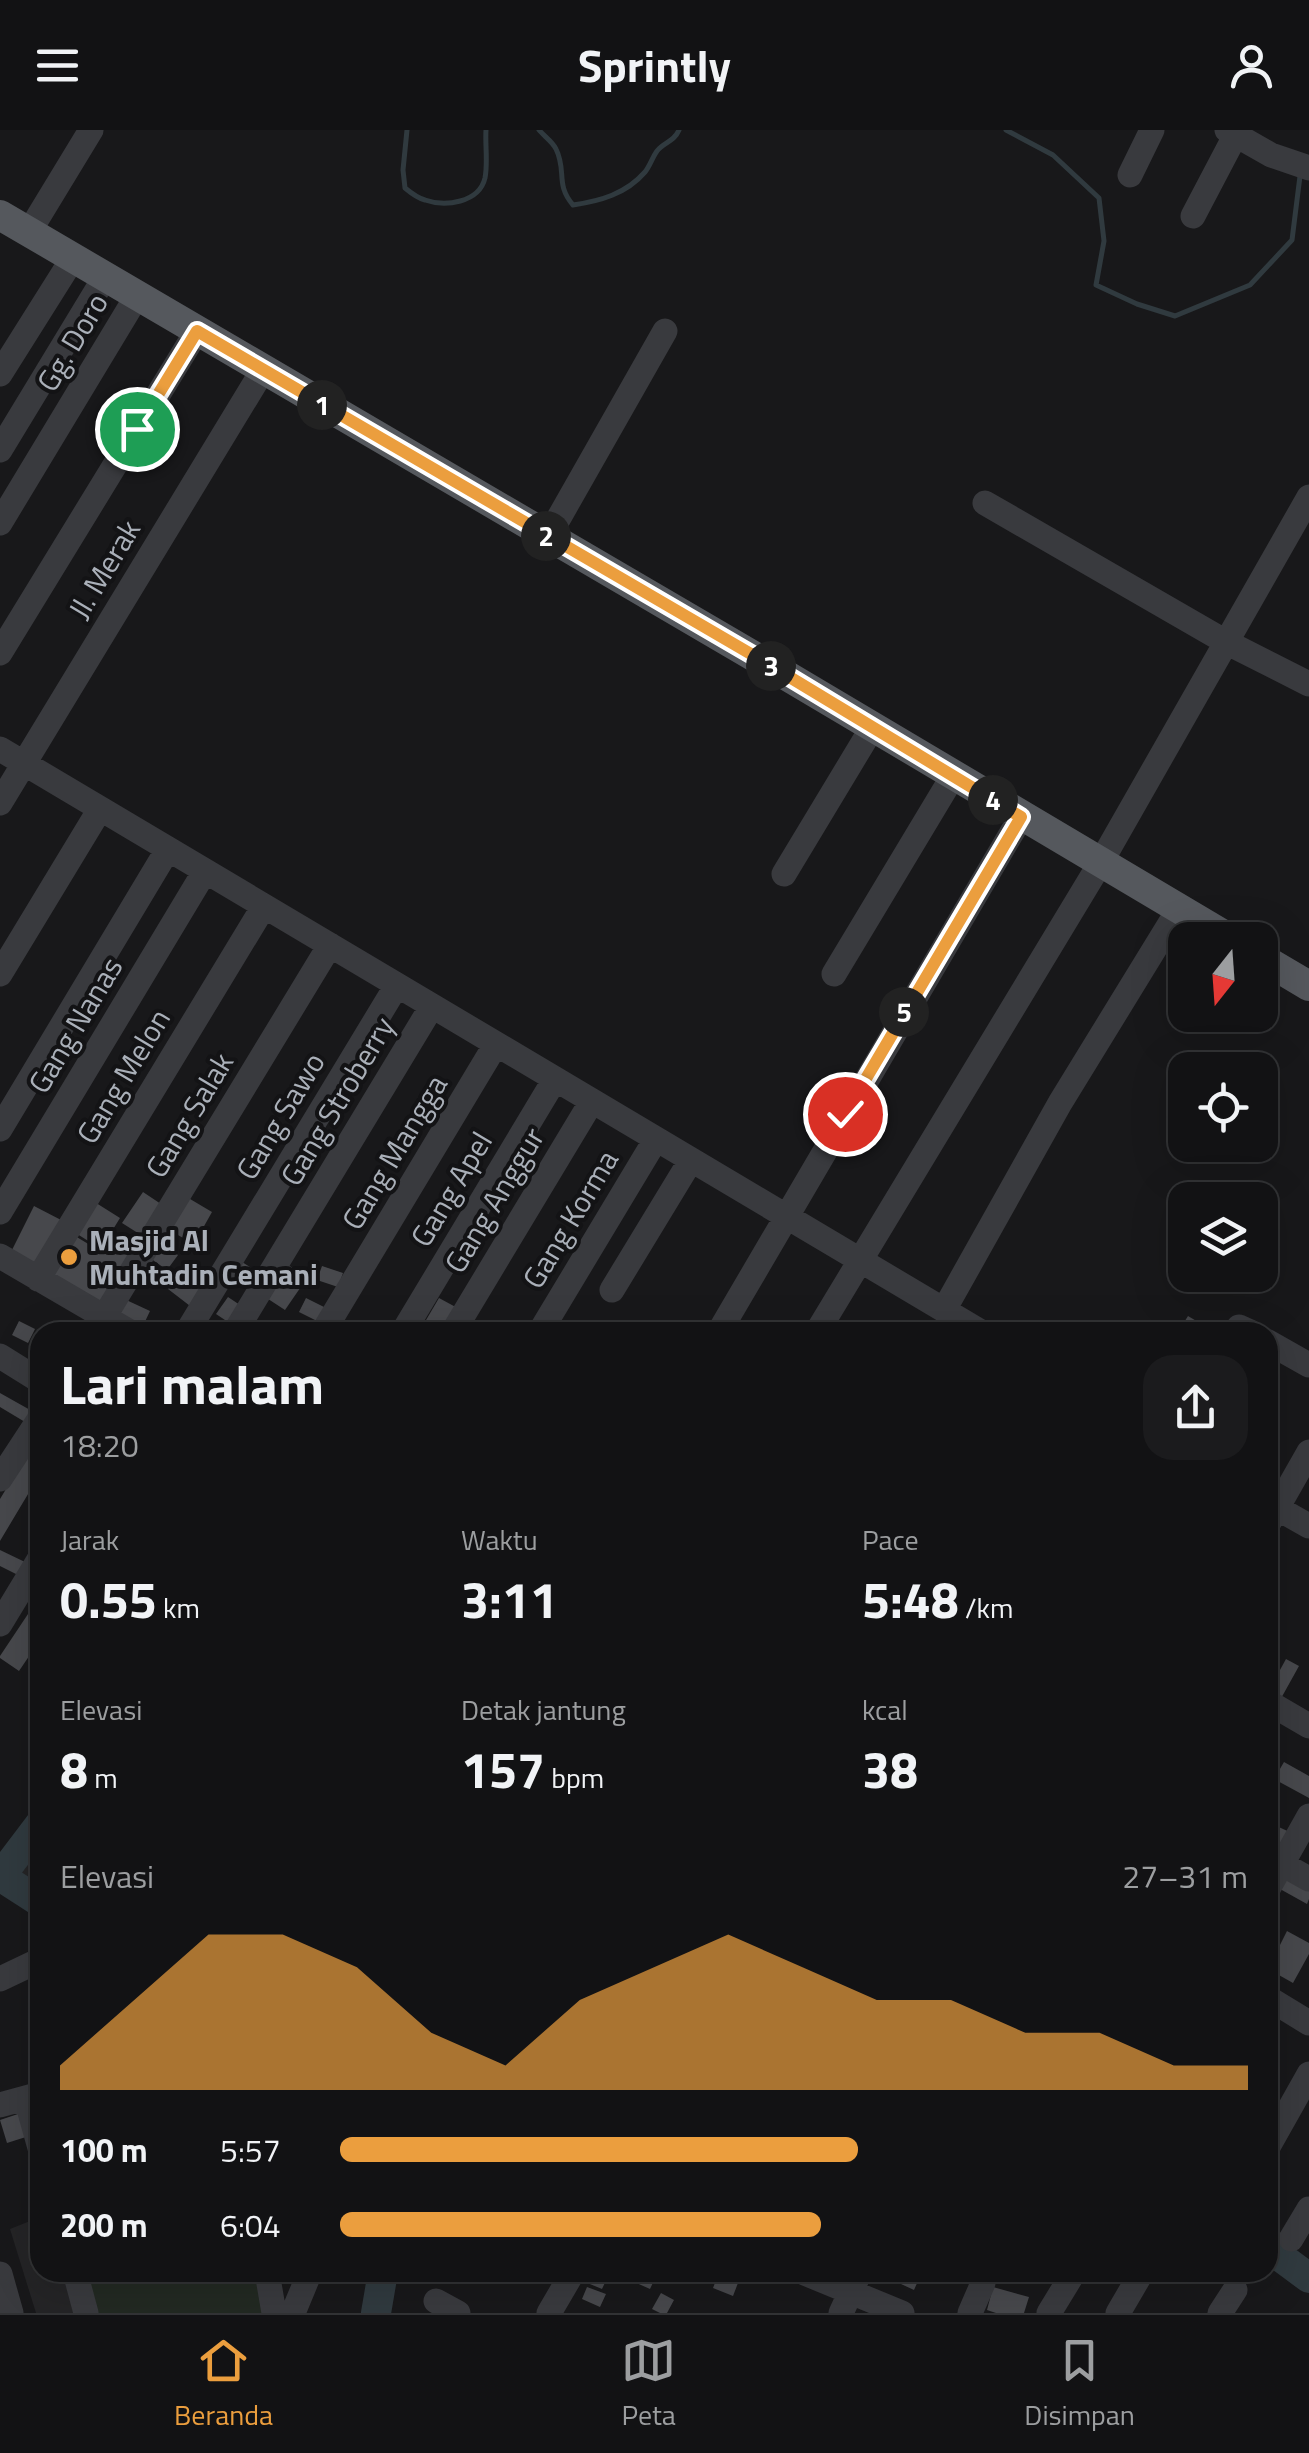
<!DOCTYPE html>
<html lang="id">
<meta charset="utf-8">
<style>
:root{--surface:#121214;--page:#1b1b1d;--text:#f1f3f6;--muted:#9c9ea0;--line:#313234;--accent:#eb9e3e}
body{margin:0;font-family:"Titillium Web",sans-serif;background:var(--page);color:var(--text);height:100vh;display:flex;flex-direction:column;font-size:38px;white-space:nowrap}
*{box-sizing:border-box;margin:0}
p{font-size:32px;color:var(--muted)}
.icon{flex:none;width:55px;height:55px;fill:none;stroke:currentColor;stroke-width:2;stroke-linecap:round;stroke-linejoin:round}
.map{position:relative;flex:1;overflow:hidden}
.side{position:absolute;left:30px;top:1192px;width:1248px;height:960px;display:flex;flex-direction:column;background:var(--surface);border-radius:30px;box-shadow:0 10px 40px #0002,0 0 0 2px var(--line)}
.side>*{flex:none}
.needle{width:65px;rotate:197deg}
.buttons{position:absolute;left:1168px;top:792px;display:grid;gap:20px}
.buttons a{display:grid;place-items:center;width:110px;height:110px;border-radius:20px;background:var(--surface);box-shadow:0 10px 40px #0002,0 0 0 2px var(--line);font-size:50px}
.pin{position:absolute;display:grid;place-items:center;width:85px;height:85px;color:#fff;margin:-42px;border:5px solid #fff;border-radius:50%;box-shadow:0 2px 10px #0007}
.km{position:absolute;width:50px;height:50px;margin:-25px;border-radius:50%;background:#222;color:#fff;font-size:28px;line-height:50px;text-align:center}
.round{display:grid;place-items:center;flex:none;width:105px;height:105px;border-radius:30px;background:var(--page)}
.head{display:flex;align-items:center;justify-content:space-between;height:170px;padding:0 30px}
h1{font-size:55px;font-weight:700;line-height:75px}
.figures{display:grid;grid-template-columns:repeat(3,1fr);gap:15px;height:170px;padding:10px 30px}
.figures div{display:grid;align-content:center}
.figures b{font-size:50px;font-weight:700}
.figures small{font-size:28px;font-weight:400}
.figures p{font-size:28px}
.chart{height:280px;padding:20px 30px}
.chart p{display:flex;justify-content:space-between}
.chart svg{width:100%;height:180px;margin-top:10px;fill:var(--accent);opacity:.7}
ul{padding:0 30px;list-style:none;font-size:32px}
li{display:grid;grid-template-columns:160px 120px 1fr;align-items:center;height:75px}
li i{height:25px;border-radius:12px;background:var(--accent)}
header{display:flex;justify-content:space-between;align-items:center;height:130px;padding:0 30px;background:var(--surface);font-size:45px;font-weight:700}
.tabs{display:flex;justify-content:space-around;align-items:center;height:140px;border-top:2px solid var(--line);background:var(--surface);font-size:28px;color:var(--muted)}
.tabs a{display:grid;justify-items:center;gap:5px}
.tabs .active{color:var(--accent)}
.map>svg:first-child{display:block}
.built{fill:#242426}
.green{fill:#222922}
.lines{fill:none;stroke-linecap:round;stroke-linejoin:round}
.stream{stroke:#303a3f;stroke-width:5}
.river{stroke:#303a3f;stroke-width:30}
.building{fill:#47484c}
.minor{stroke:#393a3e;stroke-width:25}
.major{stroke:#55585d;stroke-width:30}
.route-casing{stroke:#fff;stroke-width:20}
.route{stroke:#eb9e3e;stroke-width:12}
.poi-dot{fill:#eb9e3e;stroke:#131315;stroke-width:4}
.labels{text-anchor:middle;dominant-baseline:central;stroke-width:8;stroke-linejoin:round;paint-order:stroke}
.street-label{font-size:30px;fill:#aab0b9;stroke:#131315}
.poi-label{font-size:30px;font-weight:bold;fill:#aab0b9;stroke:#131315;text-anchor:start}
</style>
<header><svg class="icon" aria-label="menu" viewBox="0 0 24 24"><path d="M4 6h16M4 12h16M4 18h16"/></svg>Sprintly<svg class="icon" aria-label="person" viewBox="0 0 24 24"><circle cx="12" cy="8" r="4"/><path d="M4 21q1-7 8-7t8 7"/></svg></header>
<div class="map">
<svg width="1309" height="2183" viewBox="0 0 1309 2183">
<rect width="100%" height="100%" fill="#18181a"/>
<path class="built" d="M40,1698V1762L3,1741Z
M40,2087V2142L68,2143L79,2183H36L10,2099Z"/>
<path class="green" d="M82,2143H260L265,2183H94Z"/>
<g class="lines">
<path class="stream" d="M407,0L403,40L405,58C411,63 417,68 425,70C445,77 479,73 485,48C488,33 485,15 486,0
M539,0C544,6 553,12 556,19C567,41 555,54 573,75C600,71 626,64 645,42C650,36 652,28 657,21C664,12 674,12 679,0
M1006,0L1053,25L1099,68L1104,111L1096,155L1137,174L1175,186L1250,155L1292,110L1300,46"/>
<path class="river" d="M0,1746L40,1772
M0,1747L40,1694
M1268,2111L1274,2122L1309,2148
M376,2183L383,2142"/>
</g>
<path class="building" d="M143,1062L161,1074L141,1105L122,1093Z
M185,1066L212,1082L194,1114L167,1099Z
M93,1071L120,1088L101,1119L74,1102Z
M34,1076L63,1091L40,1137L11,1122Z
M75,1106L105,1124L118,1106L143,1120L107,1178L50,1143Z
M160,1113L178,1125L167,1140L150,1128Z
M242,1132L258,1142L247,1157L232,1147Z
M284,1132L307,1148L285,1180L262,1165Z
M322,1136L343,1143L338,1157L317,1150Z
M180,1143L207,1164L194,1179L168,1159Z
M228,1167L243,1177L231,1194L216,1184Z
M122,1168L150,1181L142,1198L114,1186Z
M306,1168L326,1178L319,1192L299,1182Z
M439,1168L463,1181L451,1202H419Z
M1188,1186L1215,1202H1178Z
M19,1191L35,1199L28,1213L12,1205Z
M0,1263L32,1281L25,1292L0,1277Z
M40,1303V1344L0,1411V1369Z
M0,1420L25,1432L18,1445L0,1436Z
M40,1466V1510L19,1541L0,1528V1526Z
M1286,1529L1299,1536L1279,1572L1268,1562Z
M1284,1632L1309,1646V1668L1274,1649Z
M1268,1692L1294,1704L1284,1721L1268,1712Z
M1289,1742L1309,1753V1769L1307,1774L1280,1759Z
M1287,1801L1309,1813V1824L1293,1853L1268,1839Z
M21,1983L29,2006L7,2013L0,1990Z
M589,2142H610L602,2159L585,2152Z
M636,2142H658L650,2159L632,2151Z
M875,2142H922L914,2160Z
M718,2145L738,2153L733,2166L713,2158Z
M587,2157L606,2164L600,2177L582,2169Z
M993,2157L1029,2167L1024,2183H996L987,2180Z
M661,2163L674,2170L667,2183H660L652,2179Z"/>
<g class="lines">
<path class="minor" d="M1227,0L1271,25L1309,38
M1130,45L1152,0
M1193,86L1235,6
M29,102L91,0
M0,244L73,128
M0,320L105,147
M985,373L1226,512L1309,554
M0,393L137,166
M548,407L665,201
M0,523L197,201
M0,619L981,1202
M0,673L263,240
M784,744L872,598
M0,844L100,679
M834,844L953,646
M0,999L168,719
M0,1082L205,741
M0,1126L130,1202
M38,1149L264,776
M612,1160L691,1030
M944,1180L1060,973L1179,779
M1239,1197L1250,1202
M95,1202L330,815
M187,1202L397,855
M235,1202L432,876
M323,1202L496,914
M403,1202L555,949
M453,1202L592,971
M540,1202L656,1009
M719,1202L1021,687
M817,1202L1101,732L1309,367
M1268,1212L1309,1235
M0,1226L40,1251
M0,1349L40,1288
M1268,1373L1309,1396
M1268,1394L1309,1322
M0,1494L40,1428
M1268,1572L1309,1596
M1268,1726L1309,1749
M1268,1759L1309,1686
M0,1849L40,1830
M1268,1868L1309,1893
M26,1968L40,2018
M0,1975L40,1964
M1268,2017L1309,1944
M1291,2109L1309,2079
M75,2142L86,2183
M267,2142L274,2183
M802,2142L902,2183
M0,2144L11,2183
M436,2171L458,2183
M293,2183L310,2142
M549,2183L573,2142
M841,2183L860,2142
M970,2183L983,2153
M1049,2183L1074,2142
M1118,2183L1142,2142
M1220,2183L1235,2160"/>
<path class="major" d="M0,85L767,534L1232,810
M1260,827L1309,856"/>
</g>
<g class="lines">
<defs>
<path id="route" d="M137,299L197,201L768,534L1021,687L845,984"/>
</defs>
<use href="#route" class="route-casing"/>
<use href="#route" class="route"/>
</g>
<circle class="poi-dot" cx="69" cy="1127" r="10"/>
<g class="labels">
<g class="street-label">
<text transform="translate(72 212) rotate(-59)">Gg. Doro</text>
<text transform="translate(104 439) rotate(-59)">Jl. Merak</text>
<text transform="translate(75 895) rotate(-59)">Gang Nanas</text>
<text transform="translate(123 946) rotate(-59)">Gang Melon</text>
<text transform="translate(337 971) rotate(-59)">Gang Stroberry</text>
<text transform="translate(189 985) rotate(-59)">Gang Salak</text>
<text transform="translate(280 986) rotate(-59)">Gang Sawo</text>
<text transform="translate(394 1022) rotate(-59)">Gang Mangga</text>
<text transform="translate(451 1059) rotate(-59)">Gang Apel</text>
<text transform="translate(494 1070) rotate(-59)">Gang Anggur</text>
<text transform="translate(570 1089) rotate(-59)">Gang Korma</text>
</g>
<g class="poi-label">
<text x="89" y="1110">Masjid Al<tspan x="89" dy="34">Muhtadin Cemani</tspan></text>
</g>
</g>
</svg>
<div class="buttons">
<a><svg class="needle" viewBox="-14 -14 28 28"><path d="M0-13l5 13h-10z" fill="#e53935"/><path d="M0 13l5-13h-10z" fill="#9c9ea0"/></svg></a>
<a><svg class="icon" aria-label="locate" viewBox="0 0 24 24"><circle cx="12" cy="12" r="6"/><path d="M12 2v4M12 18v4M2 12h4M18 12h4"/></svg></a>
<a><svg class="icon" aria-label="layers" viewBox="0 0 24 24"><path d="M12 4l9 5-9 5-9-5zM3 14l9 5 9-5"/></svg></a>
</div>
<div class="pin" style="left:137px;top:299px;background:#1e9e55"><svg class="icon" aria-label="arrive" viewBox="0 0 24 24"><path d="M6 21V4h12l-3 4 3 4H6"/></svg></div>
<div class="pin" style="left:845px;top:984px;background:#d93025"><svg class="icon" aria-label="check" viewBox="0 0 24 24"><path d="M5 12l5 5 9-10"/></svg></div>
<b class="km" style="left:322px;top:275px">1</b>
<b class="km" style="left:546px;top:406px">2</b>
<b class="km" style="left:771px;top:536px">3</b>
<b class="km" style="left:993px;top:670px">4</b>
<b class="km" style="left:904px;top:882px">5</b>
<section class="side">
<div class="head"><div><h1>Lari malam</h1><p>18:20</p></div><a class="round"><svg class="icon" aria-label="share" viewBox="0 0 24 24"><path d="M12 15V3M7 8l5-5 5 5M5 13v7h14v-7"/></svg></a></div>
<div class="figures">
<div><p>Jarak</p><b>0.55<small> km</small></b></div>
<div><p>Waktu</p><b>3:11</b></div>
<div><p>Pace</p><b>5:48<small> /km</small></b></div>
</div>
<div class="figures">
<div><p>Elevasi</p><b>8<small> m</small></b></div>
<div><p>Detak jantung</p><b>157<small> bpm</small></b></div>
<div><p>kcal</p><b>38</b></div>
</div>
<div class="chart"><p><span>Elevasi</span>27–31 m</p>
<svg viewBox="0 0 160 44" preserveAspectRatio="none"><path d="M0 44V38L10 22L20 6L30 6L40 14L50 30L60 38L70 22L80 14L90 6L100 14L110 22L120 22L130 30L140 30L150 38L160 38V44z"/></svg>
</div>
<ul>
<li><b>100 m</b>5:57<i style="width:57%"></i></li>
<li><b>200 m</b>6:04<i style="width:53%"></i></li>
</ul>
</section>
</div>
<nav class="tabs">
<a class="active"><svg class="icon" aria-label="home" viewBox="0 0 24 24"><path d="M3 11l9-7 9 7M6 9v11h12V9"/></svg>Beranda</a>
<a><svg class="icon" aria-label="map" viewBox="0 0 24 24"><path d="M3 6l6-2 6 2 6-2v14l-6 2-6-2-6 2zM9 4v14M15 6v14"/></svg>Peta</a>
<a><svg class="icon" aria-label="saved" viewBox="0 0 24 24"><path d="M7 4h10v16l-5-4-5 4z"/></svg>Disimpan</a>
</nav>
